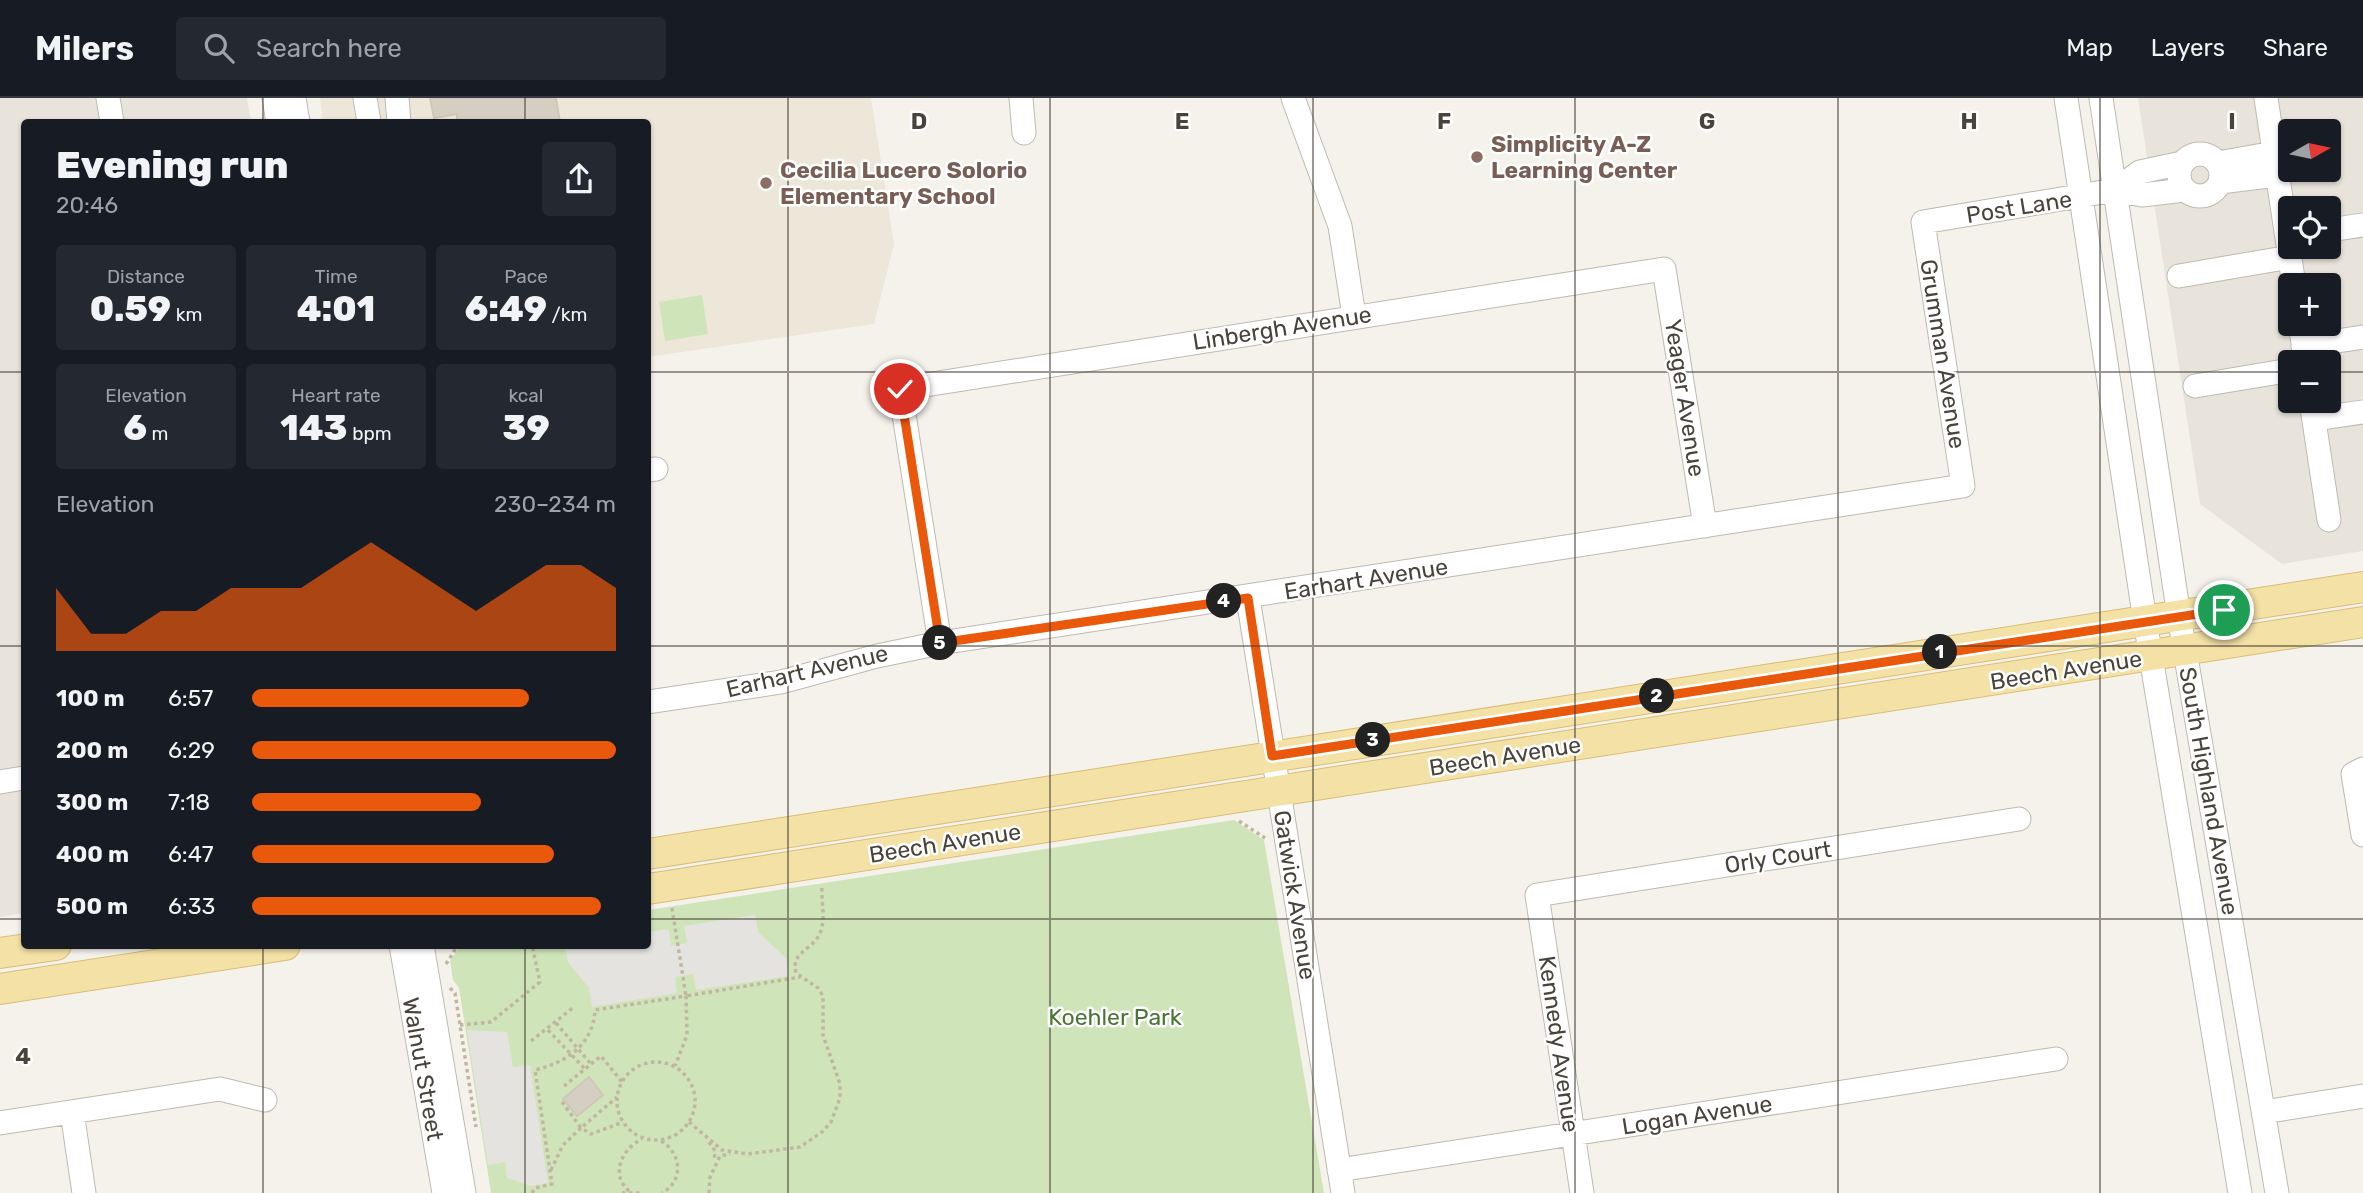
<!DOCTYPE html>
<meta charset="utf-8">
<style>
:root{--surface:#171b24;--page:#242831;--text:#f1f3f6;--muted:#9ea1a6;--line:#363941;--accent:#ea580c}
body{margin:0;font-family:Rubik,sans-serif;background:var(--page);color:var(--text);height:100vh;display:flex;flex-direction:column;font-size:26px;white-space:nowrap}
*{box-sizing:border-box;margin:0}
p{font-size:23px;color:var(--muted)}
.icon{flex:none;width:38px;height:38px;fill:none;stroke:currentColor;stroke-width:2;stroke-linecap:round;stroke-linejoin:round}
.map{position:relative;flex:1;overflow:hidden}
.sheet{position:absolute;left:21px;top:21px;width:630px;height:830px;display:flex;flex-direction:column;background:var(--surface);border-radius:7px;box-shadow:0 2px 5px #0004}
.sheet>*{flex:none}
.needle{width:46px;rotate:81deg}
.tools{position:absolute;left:2278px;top:21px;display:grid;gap:14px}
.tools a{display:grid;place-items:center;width:63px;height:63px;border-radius:7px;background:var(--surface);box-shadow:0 2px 5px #0004;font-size:35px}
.pin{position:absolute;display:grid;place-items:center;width:60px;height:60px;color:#fff;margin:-30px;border:4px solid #fff;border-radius:50%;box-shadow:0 2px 7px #0007}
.km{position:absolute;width:35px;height:35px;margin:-18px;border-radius:50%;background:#222;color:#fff;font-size:19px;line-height:35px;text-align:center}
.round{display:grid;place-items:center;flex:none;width:74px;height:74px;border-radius:7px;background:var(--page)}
.head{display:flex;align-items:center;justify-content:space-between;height:119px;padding:0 35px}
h1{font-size:38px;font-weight:800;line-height:52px}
.figures{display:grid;grid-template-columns:repeat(3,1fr);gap:10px;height:119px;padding:7px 35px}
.figures div{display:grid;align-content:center;border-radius:7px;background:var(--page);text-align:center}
.figures b{font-size:35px;font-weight:800}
.figures small{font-size:19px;font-weight:400}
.figures p{font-size:19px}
.chart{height:196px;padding:14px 35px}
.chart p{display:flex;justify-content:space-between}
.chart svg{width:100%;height:126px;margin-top:7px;fill:var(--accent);opacity:.7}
ul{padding:0 35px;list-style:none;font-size:23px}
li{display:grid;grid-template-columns:112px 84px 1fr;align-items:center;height:52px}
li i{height:18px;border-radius:9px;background:var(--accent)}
header{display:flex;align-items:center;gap:42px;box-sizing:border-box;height:98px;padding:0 35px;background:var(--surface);border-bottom:2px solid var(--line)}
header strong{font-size:33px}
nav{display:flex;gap:38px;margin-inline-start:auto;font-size:24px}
.search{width:490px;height:63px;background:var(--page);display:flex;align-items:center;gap:18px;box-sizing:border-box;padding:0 24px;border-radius:7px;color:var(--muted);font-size:26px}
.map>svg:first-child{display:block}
.residential{fill:#e8e4db;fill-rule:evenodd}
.education{fill:#ece7d8}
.green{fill:#d0e4ba}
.parking{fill:#e4e3e0}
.building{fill:#d5cfc3;stroke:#cfc7b7;stroke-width:2}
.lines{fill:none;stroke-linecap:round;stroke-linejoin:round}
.minor-casing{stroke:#bfbab0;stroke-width:25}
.major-casing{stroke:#d9be77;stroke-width:32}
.path{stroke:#c0b6a2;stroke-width:3.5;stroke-dasharray:3.5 3.5;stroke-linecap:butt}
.minor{stroke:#fff;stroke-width:23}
.major{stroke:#f4e1a6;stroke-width:30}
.route-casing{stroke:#fff;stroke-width:14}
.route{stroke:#ea580c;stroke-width:9}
.grid{fill:none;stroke:#49443b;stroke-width:2;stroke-opacity:0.55}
.education-dot{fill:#8d6e63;stroke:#fff;stroke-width:2.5}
.labels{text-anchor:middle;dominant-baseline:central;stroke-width:5;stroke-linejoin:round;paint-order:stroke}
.education-label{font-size:23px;font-weight:bold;fill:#785e54;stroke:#fff;text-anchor:start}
.street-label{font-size:23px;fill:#49443b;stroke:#fff}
.park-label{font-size:23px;fill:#4a7533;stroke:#fff}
.grid-label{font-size:23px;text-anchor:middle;font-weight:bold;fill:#49443b;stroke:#fff;stroke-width:5;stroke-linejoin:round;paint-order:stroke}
</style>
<header>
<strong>Milers</strong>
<div class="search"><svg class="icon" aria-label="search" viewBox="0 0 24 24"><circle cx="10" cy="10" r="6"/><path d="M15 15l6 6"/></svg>Search here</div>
<nav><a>Map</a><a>Layers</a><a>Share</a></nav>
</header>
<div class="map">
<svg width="2363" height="1095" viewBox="0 0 2363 1095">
<rect width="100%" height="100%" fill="#f5f2ec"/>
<path class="residential" d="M0,0H247L251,24H24V815L0,819Z
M2138,0H2363V453L2282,466L2200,406ZM2291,33H2329V72H2291ZM2291,110H2329V149H2291ZM2291,187H2329V226H2291ZM2291,264H2329V303H2291Z"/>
<path class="education" d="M320,0H871L894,146L874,226L648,259V24H323Z"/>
<path class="green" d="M702,197L708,236L665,243L659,204Z
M1234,722L1264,742L1324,1095H491L459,890L453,882L450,863L461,847H648V812Z"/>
<path class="parking" d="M755,817L758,834L786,860L789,878L696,892L693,876L675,879L677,895L592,909L589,890L568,864L565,847H648V834L669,831L671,848L687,845L684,828Z
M467,932L507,934L513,969L530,967L548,1085L531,1088L507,1080L505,1064L488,1067Z"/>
<path class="building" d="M430,0H556L560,24H457V16L434,20Z
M589,979L603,997L577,1018L563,1001Z"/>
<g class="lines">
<defs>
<path id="minor" d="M108,0L112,24
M274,0L278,24
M294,0L298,24
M365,0L369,24
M397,0L399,24
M1021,0L1024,35
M1293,0L1340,128L1354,218
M2066,0L2145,523L2240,1095
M2101,0L2179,518L2277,1095
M2266,0L2294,187
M2179 77a21 21 0 1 1 42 0a21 21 0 1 1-42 0Z
M2218,65L2274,55
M2220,84L2277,77
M2115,92L2142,97L2184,92
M2329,132L2363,127
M2179,178L2290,159
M2300,226L2306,264
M2303,248L2363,239
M2195,288L2291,272
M2311,303L2329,422
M2314,321L2363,314
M648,372L656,371
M1248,500L1343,1095
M940,545L900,291L1664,171L1705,428
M648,604L781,584L877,558L940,545L1963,388L1923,124L2115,92L2140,74L2182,65
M2363,671L2353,676L2363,737
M0,684L24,680
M401,847L444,1095
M422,847L464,1095
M72,1014L84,1095
M2264,1014L2363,998
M0,1025L220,991L265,1002
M1339,1072L2056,961
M1582,1095L1537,797L2019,721"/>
<path id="major" d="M648,756L2363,489
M648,791L2363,524
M0,855L56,847
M0,891L285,847"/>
</defs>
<use href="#minor" class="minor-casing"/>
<use href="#major" class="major-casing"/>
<path class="path" d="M1239,723L1265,740
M672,810L686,898L800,879
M446,866L458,847
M450,890L455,895L476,1029
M556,925L591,966
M460,927L491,924L540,884L532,847
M548,932L585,971
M531,943L574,909
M617 1003a39 39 0 1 1 78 0a39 39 0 1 1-78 0Z
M564,988L601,958L622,984
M562,1004L581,1030L617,999
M689,1024L722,1052L748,1056L800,1049L822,1034L831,1024L840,1000V986L823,937V898L818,890L796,875C791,855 808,854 818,839C827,824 821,805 822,789
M661,1043C682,1055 684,1083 662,1095
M709,1044L715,1053L714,1063
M551,1072L563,1047L581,1030L591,1036L623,1024
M629,1093C609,1076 623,1050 642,1041
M532,1095L535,1090L552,1086L535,972C567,964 593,947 595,912L686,898L687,937L675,968
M622,1095H640
M709,1095L710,1079L720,1058L730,1056"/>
<use href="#minor" class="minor"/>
<use href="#major" class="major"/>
</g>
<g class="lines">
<defs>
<path id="route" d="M900,291L940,545L1248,500L1272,658L2224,512"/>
</defs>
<use href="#route" class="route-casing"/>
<use href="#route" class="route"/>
</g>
<path class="grid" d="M263,0V24M525,0V24M788,0V1095M1050,0V1095M1313,0V1095M1575,0V1095M1838,0V1095M2100,0V1095M0,274H24M648,274H2291M2329,274H2363M0,548H24M648,548H2363M0,821H24M648,821H2363M263,847V1095M525,847V1095"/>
<g class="education-dot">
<circle cx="1477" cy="59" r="7"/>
<circle cx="766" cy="85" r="7"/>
</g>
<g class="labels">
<g class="education-label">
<text x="1491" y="46">Simplicity A-Z<tspan x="1491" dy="26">Learning Center</tspan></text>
<text x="780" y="72">Cecilia Lucero Solorio<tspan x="780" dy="26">Elementary School</tspan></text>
</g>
<g class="street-label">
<text transform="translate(2019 109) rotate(-9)">Post Lane</text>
<text transform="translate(1282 230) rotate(-9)">Linbergh Avenue</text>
<text transform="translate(1943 256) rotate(81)">Grumman Avenue</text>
<text transform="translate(1685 300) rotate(81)">Yeager Avenue</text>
<text transform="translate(1366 481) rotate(-9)">Earhart Avenue</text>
<text transform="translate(2066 572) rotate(-9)">Beech Avenue</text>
<text transform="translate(807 573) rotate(-13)">Earhart Avenue</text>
<text transform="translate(1505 658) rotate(-9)">Beech Avenue</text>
<text transform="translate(2209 693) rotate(80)">South Highland Avenue</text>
<text transform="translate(945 745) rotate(-9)">Beech Avenue</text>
<text transform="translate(1778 759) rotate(-9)">Orly Court</text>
<text transform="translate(1295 797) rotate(81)">Gatwick Avenue</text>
<text transform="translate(1559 946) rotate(82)">Kennedy Avenue</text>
<text transform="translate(423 971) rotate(80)">Walnut Street</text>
<text transform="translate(1697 1017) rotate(-9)">Logan Avenue</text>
</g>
<g class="park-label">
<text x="1115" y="919">Koehler Park</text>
</g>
</g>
<g class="grid-label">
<text x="919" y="31">D</text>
<text x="1182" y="31">E</text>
<text x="1444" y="31">F</text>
<text x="1707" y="31">G</text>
<text x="1969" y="31">H</text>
<text x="2232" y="31">I</text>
<text x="23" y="966">4</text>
</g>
</svg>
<div class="tools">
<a><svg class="needle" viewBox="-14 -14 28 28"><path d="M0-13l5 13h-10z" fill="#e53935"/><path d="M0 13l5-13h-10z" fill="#9ea1a6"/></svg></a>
<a><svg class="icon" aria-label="locate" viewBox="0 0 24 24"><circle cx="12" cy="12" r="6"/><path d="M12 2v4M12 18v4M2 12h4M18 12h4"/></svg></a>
<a>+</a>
<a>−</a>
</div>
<div class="pin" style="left:2224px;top:512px;background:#1e9e55"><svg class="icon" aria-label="arrive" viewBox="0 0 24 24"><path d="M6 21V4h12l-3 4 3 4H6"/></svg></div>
<div class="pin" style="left:900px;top:291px;background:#d93025"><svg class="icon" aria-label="check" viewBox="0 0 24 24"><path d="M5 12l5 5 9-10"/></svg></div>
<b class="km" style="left:1940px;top:554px">1</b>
<b class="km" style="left:1657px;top:598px">2</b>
<b class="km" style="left:1373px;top:642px">3</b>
<b class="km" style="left:1224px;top:503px">4</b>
<b class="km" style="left:940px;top:545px">5</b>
<section class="sheet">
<div class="head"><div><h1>Evening run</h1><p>20:46</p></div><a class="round"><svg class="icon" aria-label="share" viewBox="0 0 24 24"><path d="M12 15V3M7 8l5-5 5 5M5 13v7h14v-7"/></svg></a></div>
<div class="figures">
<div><p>Distance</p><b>0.59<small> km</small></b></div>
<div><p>Time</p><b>4:01</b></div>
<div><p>Pace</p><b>6:49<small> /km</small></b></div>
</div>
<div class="figures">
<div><p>Elevation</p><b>6<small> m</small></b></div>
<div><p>Heart rate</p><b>143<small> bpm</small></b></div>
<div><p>kcal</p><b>39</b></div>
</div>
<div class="chart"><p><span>Elevation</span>230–234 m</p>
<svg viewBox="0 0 160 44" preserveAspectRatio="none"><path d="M0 44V22L10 38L20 38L30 30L40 30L50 22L60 22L70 22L80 14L90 6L100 14L110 22L120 30L130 22L140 14L150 14L160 22V44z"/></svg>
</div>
<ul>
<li><b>100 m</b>6:57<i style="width:76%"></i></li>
<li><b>200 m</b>6:29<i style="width:100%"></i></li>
<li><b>300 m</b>7:18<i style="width:63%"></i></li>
<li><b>400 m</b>6:47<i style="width:83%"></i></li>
<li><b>500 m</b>6:33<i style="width:96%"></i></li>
</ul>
</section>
</div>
